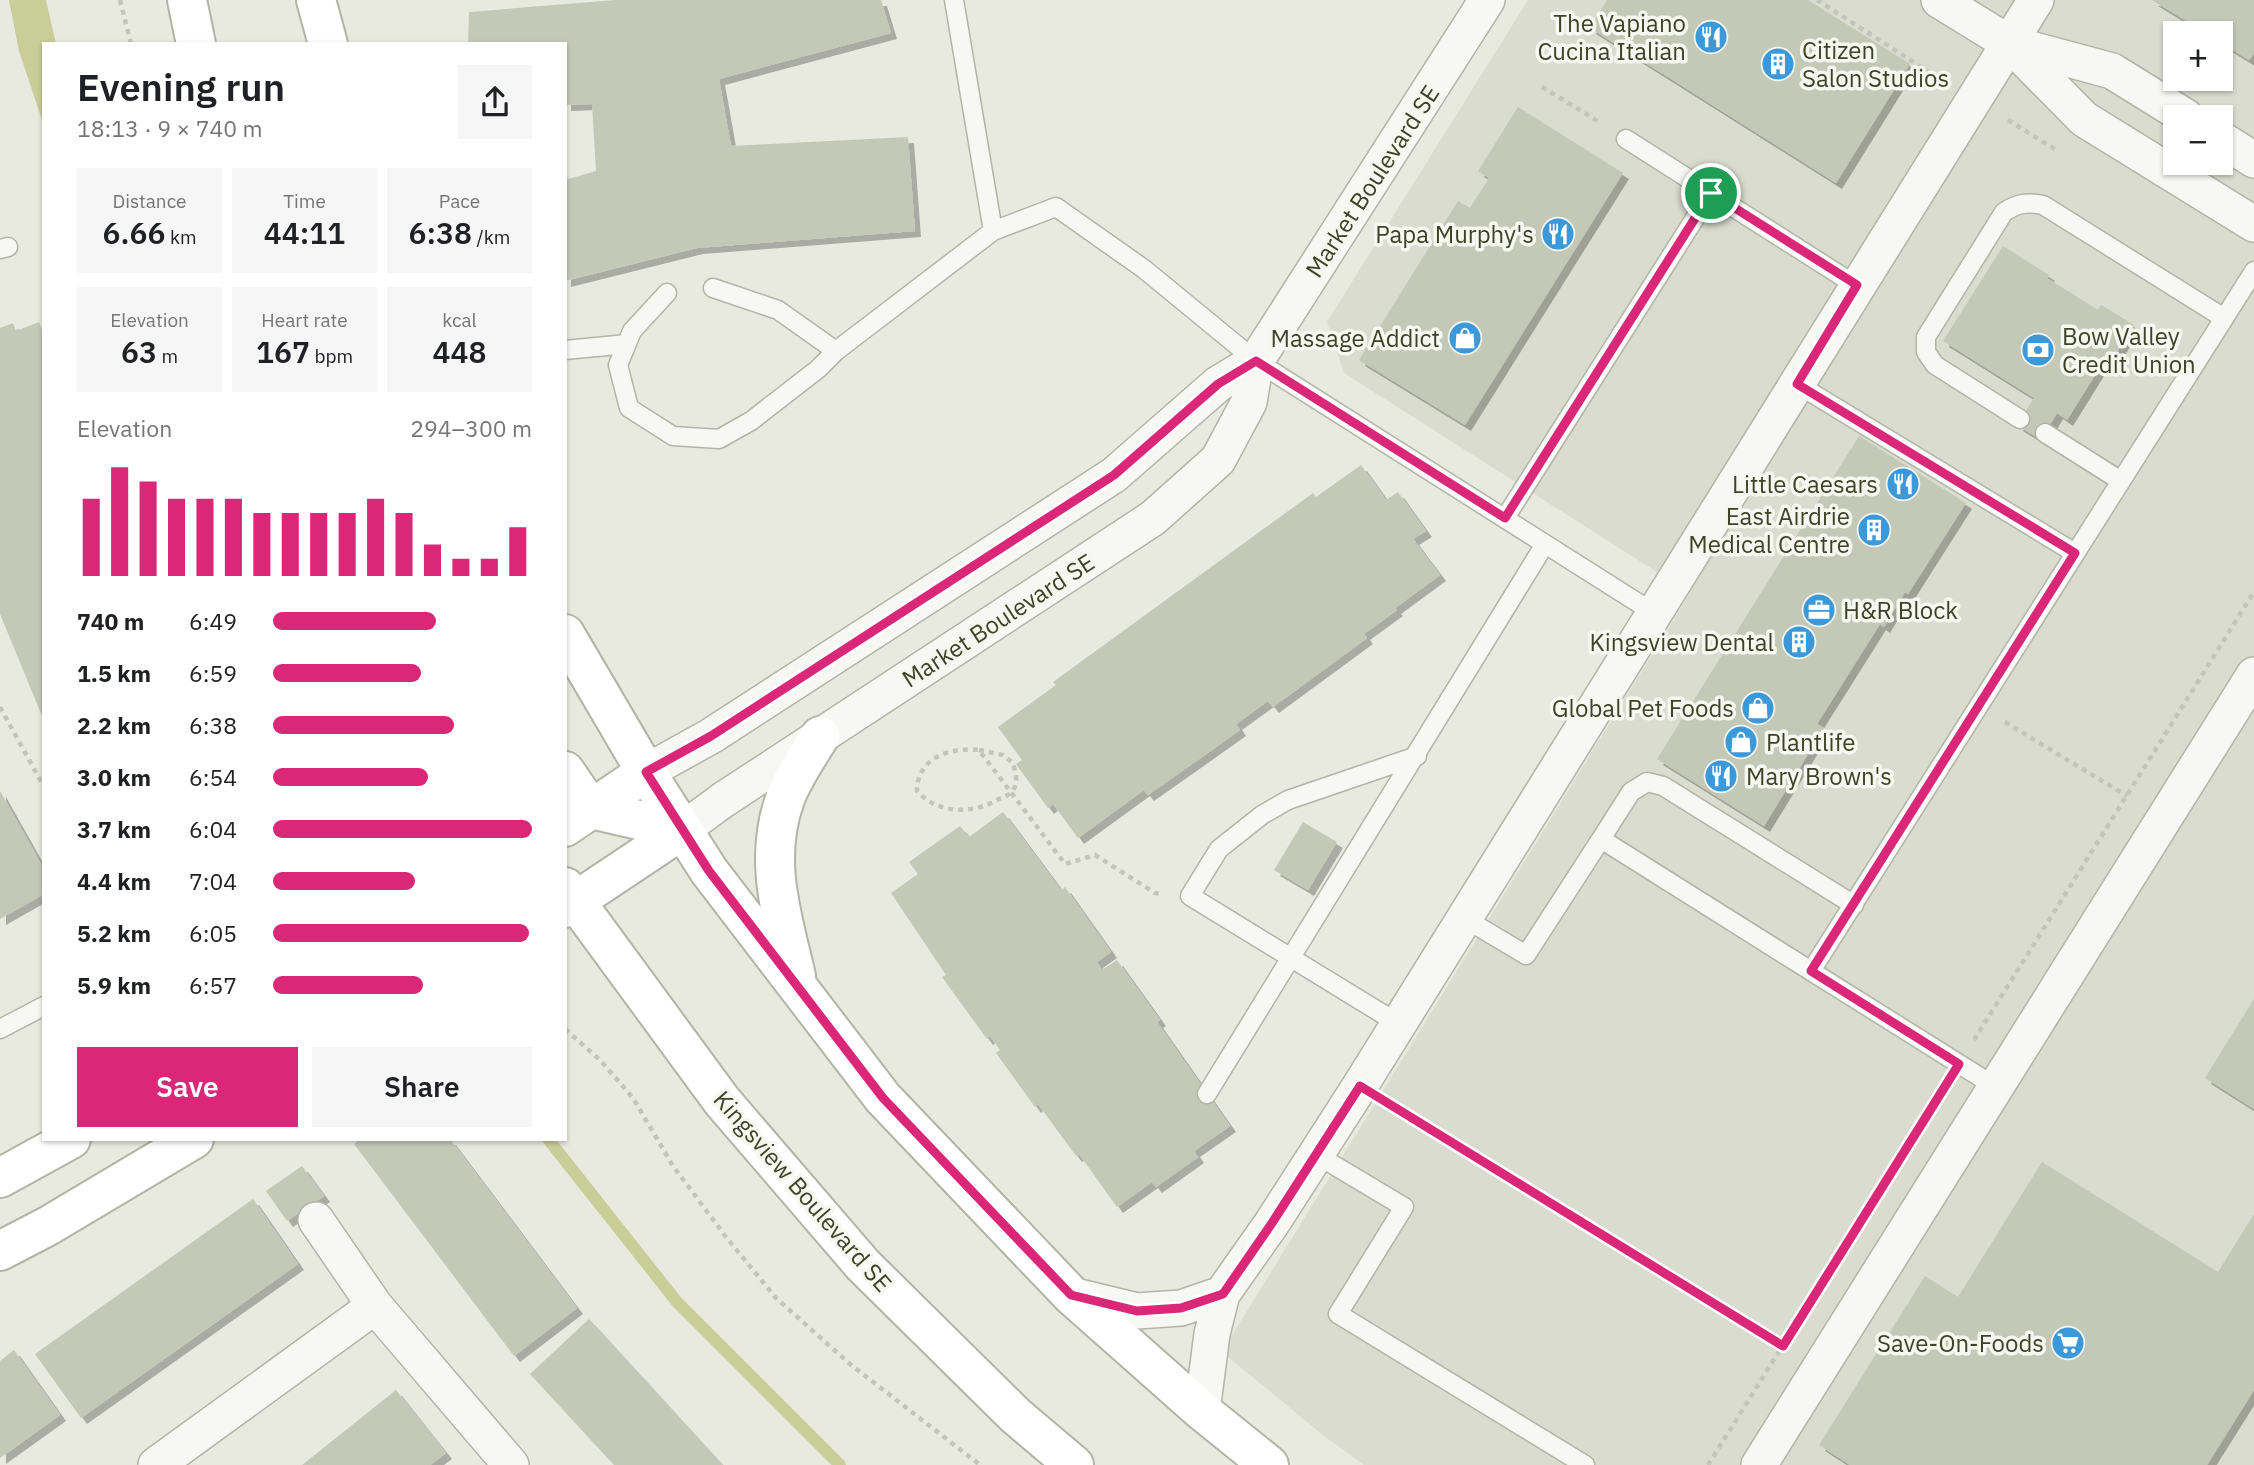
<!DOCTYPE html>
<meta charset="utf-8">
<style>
:root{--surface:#fff;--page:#f6f6f6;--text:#202124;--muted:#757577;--accent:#db2777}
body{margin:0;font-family:"IBM Plex Sans",sans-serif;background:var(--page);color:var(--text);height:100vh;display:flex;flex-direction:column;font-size:26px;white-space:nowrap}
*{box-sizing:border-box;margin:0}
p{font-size:23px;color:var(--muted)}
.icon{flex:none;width:38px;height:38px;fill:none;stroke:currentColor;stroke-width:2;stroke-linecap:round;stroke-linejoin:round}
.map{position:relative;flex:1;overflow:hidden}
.side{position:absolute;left:42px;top:42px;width:525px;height:1099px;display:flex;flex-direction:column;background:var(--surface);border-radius:0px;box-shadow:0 2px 5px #0004}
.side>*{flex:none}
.fabs{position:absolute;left:2163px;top:21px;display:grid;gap:14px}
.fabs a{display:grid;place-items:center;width:70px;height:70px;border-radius:0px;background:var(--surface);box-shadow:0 2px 5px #0004;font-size:35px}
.pin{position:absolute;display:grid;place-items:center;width:60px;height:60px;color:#fff;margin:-30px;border:4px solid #fff;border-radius:50%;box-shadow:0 2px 7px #0007}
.round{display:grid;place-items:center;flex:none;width:74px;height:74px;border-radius:0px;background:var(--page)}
.overview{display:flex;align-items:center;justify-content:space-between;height:119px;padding:0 35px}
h1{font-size:38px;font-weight:600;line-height:52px}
.stats{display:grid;grid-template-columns:repeat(3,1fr);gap:10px;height:119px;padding:7px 35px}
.stats div{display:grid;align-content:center;border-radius:0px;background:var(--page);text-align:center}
.stats b{font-size:30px;font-weight:600}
.stats small{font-size:19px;font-weight:400}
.stats p{font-size:19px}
.chart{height:196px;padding:14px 35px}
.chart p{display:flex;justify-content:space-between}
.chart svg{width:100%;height:126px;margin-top:7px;stroke:var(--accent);stroke-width:6}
.button{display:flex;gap:14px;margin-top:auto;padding:14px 35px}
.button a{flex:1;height:80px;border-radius:0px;background:var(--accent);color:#fff;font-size:28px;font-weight:600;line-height:80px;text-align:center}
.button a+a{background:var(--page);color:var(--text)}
ul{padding:0 35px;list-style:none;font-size:23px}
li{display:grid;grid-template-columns:112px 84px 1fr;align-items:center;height:52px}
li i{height:18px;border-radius:9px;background:var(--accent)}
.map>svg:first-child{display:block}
.built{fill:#d9dcce;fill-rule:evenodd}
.water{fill:#c9cd98}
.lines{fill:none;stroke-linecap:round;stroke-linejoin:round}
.stream{stroke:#c9cd98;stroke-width:12}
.building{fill:#c4c8b7;filter:url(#shadow)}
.lane-casing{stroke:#b1b5a5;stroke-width:21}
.street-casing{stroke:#b1b5a5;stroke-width:38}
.secondary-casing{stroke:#b1b5a5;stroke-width:42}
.path{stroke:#c3c5ba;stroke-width:4.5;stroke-dasharray:5 5;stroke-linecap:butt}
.lane{stroke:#f7f8f3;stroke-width:18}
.street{stroke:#f7f8f3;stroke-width:35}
.secondary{stroke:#fff;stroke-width:38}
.route-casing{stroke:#fff;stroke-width:14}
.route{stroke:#db2777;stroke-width:9}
.labels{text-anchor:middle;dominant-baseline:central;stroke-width:7;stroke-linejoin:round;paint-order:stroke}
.poi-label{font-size:24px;fill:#3d4327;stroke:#f6f7f0;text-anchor:end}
.street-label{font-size:24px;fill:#3d4327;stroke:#f6f7f0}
</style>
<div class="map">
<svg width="2254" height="1465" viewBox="0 0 2254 1465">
<defs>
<filter id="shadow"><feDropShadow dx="6" dy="6" stdDeviation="0" flood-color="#0004"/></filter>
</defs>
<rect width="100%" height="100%" fill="#e8eae0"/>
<path class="built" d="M1528,0H2254V1465H1364L1324,1436L1228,1357L1231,1337L1690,593L1344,373L1327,322ZM2175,33H2221V79H2175ZM2175,117H2221V163H2175Z"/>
<path class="water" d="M9,0H46L56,44H44V126L19,51Z"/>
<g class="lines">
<path class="stream" d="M548,1139L677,1302L840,1465"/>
</g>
<path class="building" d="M615,0H881L891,33L719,79L731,146L908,137L915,231L697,248L565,281V180L596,171L592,104L565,105V44H468L469,12Z
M1607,0H1808L1910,64L1836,183L1590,28Z
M2152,0H2254V53L2249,60L2221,43V33H2206Z
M1518,107L1623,173L1465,425L1359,360L1458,201L1470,208L1489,178L1478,171Z
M2003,246L2049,275L2047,278L2098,310L2101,305L2134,325L2111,362L2105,359L2067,420L2057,413L2041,440L2017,425L2034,398L1943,341Z
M39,322L44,335V721L0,614V328L13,323L16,331Z
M1859,436L1966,503L1908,594L1905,592L1884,627L1880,624L1817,724L1824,728L1764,826L1657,759Z
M1361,465L1386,500L1398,492L1426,531L1413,539L1440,575L1395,608L1397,610L1364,634L1367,638L1273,707L1268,701L1236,724L1240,730L1202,757L1148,795L1144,790L1078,838L1053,804L1048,808L1016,764L1022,760L998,727L1056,685L1053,682L1313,493L1316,497Z
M0,791L44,869V894L0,919Z
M1003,812L1061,890L1065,887L1111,952L1097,962L1102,970L1117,960L1160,1020L1157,1022L1230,1126L1194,1151L1198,1157L1156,1187L1152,1182L1117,1207L1079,1154L1076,1156L1038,1104L1035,1107L996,1053L1000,1050L990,1036L987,1039L942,977L946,975L891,893L918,874L909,862L960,826L969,837Z
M1303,822L1337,842L1308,890L1274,870Z
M2254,999V1109L2205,1078Z
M360,1139H450L577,1308L514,1356L354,1144Z
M2042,1162L2218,1272L2254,1214V1390L2207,1465H1850L1819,1445L1925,1276L1958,1297Z
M302,1166L324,1196L287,1221L266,1191Z
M253,1199L298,1264L81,1418L35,1354Z
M589,1319L709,1450L723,1465H614L530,1374Z
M14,1350L60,1415L0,1458V1361Z
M396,1390L446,1453L430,1465H302Z"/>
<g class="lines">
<defs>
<path id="lane" d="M954,0L993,231
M1626,139L1857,286
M0,249L8,247
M713,288L778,310L836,351
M667,293L632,331L618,365L629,408L673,436L719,439L751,421L818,369L836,351L993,231L1056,207L1144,269L1256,361L1654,613
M565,350L627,344
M1797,384L2075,553
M2020,419L1935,365L1926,352V337L2004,212C2018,203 2027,202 2043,205L2224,318
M2045,433L2121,481
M1505,518L1711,193
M1601,839L1631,792L1647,782L1663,786L1854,905
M1464,918L1526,955L1601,839L1811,971
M1399,1024L1190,896L1219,849L1262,815L1288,800L1417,756
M0,1029L44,1006
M1996,1087L1811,971L2254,271
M1207,1094L1545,544
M1317,1155L1404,1207L1338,1314L1585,1465"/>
<path id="street" d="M1939,0L2009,43L2084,119L2254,224
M2012,44L2112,71L2186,117
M2221,139L2254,160
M646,772L711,736L1114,475L1218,384L1256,361
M682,830L723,800L1153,518L1218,460L1249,402L1256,361L1487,0
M316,1220L375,1306L511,1465
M1071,1295L1137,1311L1181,1308L1222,1294
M1202,1411L1212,1334L1222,1294L1272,1223L1360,1086L2036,0
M156,1465L375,1306
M1759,1465L2254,675"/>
<path id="secondary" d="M187,0L196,44
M316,0L328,44
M565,634L646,772L709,871L883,1098L1071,1295L1202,1411L1269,1465
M565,771L591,809L682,830
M565,827L646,772
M565,887L722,1101L863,1265L1016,1416L1074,1465
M565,908L682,830
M796,976C782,916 763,860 785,799C793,777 808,756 820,736
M0,1178L71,1139
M0,1251L48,1226L194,1139"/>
</defs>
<use href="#lane" class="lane-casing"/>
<use href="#street" class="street-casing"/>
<use href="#secondary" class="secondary-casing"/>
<path class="path" d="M120,0L131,44
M1817,0L1943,81
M1542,87L1601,123
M2008,120L2058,151
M0,707L44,787
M2005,722L2127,796
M979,750L1003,755L1013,763C1015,772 1019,782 1013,790C1010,795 1004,797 999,799C974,814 938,815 917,791C917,757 951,747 979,750L1065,864L1095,855L1155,893L1161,894
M565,1029L601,1061L633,1098L673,1166L726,1237L776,1298L850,1364L980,1465
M1974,1040L2254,592
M1394,1107L1783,1346
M1708,1465L1943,1089"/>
<use href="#lane" class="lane"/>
<use href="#street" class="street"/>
<use href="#secondary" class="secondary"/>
</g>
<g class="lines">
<defs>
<path id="route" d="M1711,193L1857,285L1797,384L2075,553L1811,971L1959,1064L1783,1346L1360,1086L1272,1223L1223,1294L1181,1308L1137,1311L1071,1295L883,1098L709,871L646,772L711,736L1114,475L1218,384L1256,361L1505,518Z"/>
</defs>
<use href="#route" class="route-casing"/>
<use href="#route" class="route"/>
</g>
<defs>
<symbol id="restaurant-disc" viewBox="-11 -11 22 22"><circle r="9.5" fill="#3b98d9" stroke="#f6f7f0"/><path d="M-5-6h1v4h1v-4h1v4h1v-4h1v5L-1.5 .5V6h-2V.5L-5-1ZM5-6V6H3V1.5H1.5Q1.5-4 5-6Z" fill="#fff"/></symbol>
<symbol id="building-disc" viewBox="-11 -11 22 22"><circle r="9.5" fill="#3b98d9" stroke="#f6f7f0"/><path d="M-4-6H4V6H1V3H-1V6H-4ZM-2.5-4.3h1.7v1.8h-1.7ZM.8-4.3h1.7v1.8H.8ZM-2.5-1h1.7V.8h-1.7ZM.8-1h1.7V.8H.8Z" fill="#fff"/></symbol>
<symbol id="shop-disc" viewBox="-11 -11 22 22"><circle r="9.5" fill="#3b98d9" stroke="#f6f7f0"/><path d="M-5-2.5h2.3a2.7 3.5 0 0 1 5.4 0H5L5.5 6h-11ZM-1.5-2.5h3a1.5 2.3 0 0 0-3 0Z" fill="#fff"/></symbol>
<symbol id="bank-disc" viewBox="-11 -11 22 22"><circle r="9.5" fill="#3b98d9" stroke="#f6f7f0"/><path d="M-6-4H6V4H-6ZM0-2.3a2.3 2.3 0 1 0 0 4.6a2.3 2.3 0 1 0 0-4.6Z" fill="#fff"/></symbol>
<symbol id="office-disc" viewBox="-11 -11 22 22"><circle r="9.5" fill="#3b98d9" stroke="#f6f7f0"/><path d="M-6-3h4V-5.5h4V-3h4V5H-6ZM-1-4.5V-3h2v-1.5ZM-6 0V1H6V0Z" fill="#fff"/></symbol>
<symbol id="supermarket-disc" viewBox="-11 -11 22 22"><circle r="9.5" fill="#3b98d9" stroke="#f6f7f0"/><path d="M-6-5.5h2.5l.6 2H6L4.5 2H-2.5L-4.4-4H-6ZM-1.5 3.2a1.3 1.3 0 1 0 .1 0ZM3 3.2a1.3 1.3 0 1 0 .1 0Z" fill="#fff"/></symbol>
</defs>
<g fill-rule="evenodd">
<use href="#restaurant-disc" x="1692" y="18" width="38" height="38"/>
<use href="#building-disc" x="1759" y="45" width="38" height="38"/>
<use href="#restaurant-disc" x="1539" y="215" width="38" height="38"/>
<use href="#shop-disc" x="1446" y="319" width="38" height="38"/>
<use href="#bank-disc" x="2019" y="331" width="38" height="38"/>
<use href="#restaurant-disc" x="1884" y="465" width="38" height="38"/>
<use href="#building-disc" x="1855" y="511" width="38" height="38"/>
<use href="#office-disc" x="1800" y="591" width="38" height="38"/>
<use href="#building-disc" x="1780" y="623" width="38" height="38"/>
<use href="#shop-disc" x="1739" y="689" width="38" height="38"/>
<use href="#shop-disc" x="1722" y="723" width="38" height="38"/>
<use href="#restaurant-disc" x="1702" y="757" width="38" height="38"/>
<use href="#supermarket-disc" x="2049" y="1324" width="38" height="38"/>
</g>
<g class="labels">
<g class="poi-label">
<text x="1686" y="23">The Vapiano<tspan x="1686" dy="28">Cucina Italian</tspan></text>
<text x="1802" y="50" text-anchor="start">Citizen<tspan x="1802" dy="28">Salon Studios</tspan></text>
<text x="1534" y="234">Papa Murphy's</text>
<text x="2062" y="336" text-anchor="start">Bow Valley<tspan x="2062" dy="28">Credit Union</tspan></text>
<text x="1440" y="338">Massage Addict</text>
<text x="1878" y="484">Little Caesars</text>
<text x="1850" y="516">East Airdrie<tspan x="1850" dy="28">Medical Centre</tspan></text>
<text x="1843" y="610" text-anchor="start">H&amp;R Block</text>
<text x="1774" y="642">Kingsview Dental</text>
<text x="1734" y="708">Global Pet Foods</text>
<text x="1766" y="742" text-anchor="start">Plantlife</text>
<text x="1746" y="776" text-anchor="start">Mary Brown's</text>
<text x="2044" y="1343">Save-On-Foods</text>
</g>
<g class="street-label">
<text transform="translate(1372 181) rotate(-57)">Market Boulevard SE</text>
<text transform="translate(998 620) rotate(-33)">Market Boulevard SE</text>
<text transform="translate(803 1191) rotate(49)">Kingsview Boulevard SE</text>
</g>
</g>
</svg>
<div class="fabs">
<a>+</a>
<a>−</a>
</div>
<div class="pin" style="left:1711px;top:193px;background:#1e9e55"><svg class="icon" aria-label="arrive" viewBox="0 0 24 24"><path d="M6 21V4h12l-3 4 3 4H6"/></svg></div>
<section class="side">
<div class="overview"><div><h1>Evening run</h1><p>18:13 · 9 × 740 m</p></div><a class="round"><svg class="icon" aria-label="share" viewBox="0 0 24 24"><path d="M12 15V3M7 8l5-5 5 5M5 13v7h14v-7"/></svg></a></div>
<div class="stats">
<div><p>Distance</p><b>6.66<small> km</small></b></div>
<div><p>Time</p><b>44:11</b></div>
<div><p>Pace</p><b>6:38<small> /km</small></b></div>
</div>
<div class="stats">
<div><p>Elevation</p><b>63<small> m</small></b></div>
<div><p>Heart rate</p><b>167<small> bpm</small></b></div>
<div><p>kcal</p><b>448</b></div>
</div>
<div class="chart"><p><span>Elevation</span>294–300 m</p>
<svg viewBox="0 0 160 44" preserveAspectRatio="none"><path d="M5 44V17M15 44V6M25 44V11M35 44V17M45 44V17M55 44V17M65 44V22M75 44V22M85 44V22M95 44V22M105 44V17M115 44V22M125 44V33M135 44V38M145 44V38M155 44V27"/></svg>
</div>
<ul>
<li><b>740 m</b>6:49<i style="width:63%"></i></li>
<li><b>1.5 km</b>6:59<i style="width:57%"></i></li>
<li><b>2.2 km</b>6:38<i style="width:70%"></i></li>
<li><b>3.0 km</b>6:54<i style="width:60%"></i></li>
<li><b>3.7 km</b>6:04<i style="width:100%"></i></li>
<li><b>4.4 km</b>7:04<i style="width:55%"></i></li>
<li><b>5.2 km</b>6:05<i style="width:99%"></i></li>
<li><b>5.9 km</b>6:57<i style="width:58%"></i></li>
</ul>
<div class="button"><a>Save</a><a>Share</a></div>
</section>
</div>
